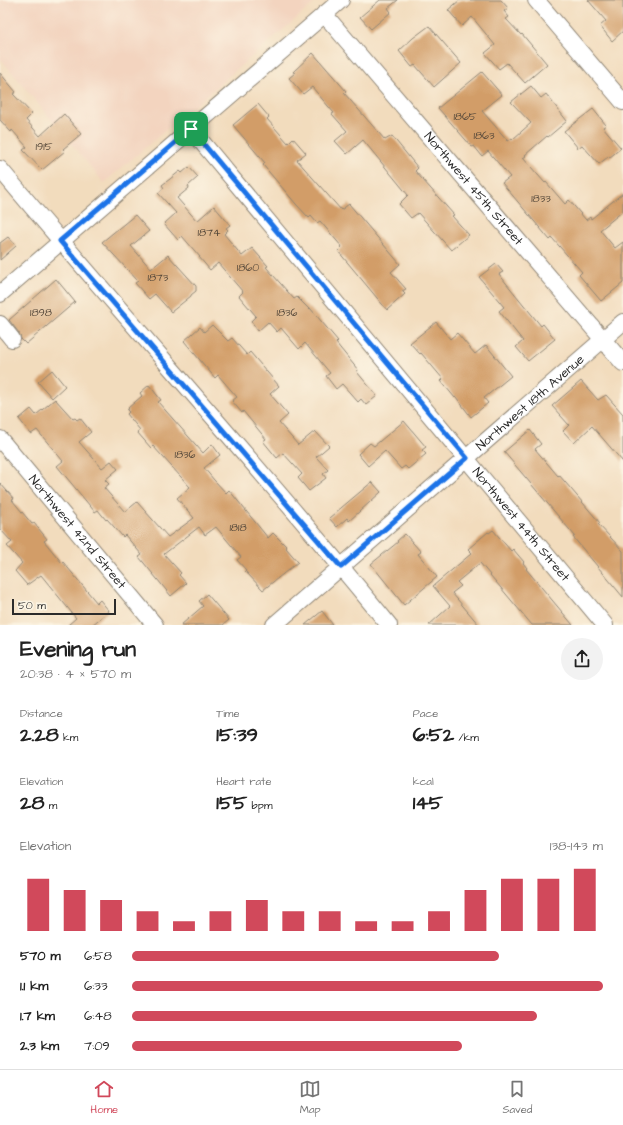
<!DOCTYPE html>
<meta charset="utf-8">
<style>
:root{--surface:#fff;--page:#f2f2f2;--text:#222;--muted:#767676;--line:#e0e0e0;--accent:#d1495b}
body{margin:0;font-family:"Architects Daughter",sans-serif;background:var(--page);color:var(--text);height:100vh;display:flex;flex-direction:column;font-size:15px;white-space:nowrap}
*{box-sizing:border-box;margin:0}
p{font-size:13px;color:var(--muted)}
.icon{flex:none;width:22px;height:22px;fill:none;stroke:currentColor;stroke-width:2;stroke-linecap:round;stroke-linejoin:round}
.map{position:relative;height:625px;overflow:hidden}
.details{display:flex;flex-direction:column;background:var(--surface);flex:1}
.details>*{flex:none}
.scale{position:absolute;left:12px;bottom:10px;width:104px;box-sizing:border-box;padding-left:4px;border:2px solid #2b2b2b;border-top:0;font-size:11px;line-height:14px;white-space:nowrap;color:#2b2b2b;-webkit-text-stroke:3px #fcf5e5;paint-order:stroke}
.pin{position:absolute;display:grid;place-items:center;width:34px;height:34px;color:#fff;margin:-17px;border-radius:8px;box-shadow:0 2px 6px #0006}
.round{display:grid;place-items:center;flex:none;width:42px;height:42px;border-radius:21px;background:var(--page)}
.headline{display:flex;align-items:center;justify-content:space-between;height:68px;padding:0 20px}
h1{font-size:22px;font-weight:700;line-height:30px}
.metrics{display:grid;grid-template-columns:repeat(3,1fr);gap:6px;height:68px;padding:4px 20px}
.metrics div{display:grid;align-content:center}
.metrics b{font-size:20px;font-weight:700}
.metrics small{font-size:11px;font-weight:400}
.metrics p{font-size:11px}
.chart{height:112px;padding:8px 20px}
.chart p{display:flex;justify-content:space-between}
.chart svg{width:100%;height:72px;margin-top:4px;stroke:var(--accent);stroke-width:6}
ul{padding:0 20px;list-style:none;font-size:13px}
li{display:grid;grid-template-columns:64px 48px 1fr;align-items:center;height:30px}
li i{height:10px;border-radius:5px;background:var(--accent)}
.tabs{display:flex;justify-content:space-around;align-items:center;height:56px;border-top:1px solid var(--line);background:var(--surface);font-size:11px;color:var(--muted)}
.tabs a{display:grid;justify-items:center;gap:2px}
.tabs .selected{color:var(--accent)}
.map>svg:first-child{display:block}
.built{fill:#f3d4bf}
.building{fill:#d29d67}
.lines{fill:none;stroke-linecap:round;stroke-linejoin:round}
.minor-casing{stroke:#8e8474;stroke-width:18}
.minor{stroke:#fff;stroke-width:16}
.route-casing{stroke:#fff;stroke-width:8}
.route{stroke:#1a73e8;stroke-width:5}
.labels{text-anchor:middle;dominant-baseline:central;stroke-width:3.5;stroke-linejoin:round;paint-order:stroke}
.number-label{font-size:11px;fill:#55483a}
.street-label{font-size:13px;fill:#2b2b2b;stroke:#fcf5e5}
</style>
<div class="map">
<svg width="623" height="625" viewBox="0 0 623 625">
<rect width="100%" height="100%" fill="#fcf5e5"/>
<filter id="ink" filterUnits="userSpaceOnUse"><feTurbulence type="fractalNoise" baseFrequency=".025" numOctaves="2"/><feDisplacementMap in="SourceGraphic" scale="8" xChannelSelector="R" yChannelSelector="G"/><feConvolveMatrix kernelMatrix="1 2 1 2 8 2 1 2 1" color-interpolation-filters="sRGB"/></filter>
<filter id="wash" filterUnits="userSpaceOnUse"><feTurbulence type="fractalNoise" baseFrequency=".012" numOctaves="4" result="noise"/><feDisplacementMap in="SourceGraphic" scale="16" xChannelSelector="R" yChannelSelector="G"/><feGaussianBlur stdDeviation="0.9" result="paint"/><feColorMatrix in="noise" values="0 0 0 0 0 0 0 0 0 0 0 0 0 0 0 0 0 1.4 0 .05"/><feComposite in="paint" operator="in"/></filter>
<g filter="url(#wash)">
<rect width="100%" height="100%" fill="#f2dcbd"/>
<path class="built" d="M0,0H318L104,183L0,58Z"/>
<g id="blocks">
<path class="building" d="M380,0H398L388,8L391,12L371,29L360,17Z
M460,0H501L508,8L504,11L509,17L506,19L521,35L522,34L547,64L525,83L507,63L499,69L485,53L495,45L472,17L462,26L448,10Z
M588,0H623V31L612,41L600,26L606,21Z
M429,26L461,63L434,87L415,65L412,67L399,51L413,38Z
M313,53L346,91L344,93L385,140L392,136L418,168L415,171L454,215L452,216L469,235L451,250L418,213L411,218L399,204L408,195L363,140L347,154L335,141L347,131L332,114L334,113L312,87L303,94L289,78L295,73L293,72Z
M482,72L502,95L482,111L508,141L512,138L513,139L531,123L511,102L531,86L541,98L546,94L567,121L548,137L547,136L525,155L526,156L523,158L545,183L546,182L565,204L569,200L586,220L590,217L591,219L623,193V211L600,230L615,248L623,242V283L601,301L579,275L582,272L552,238L550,240L502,183L510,177L488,151L482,156L474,146L472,147L438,108Z
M0,73L16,92L13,94L32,114L26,120L40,136L64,114L81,134L63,149L65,151L42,170L23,150L27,147L12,130L11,132L0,120Z
M258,104L269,117L267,119L288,143L293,138L306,153L297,160L341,210L349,204L400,264L391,272L406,289L402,291L405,294L387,310L338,251L342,247L320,221L317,223L311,216L309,218L296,204L263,165L265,163L233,125Z
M593,109L606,125L603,127L621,148L609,158L608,157L599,164L582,145L578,148L564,131Z
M189,167L198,177L188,186L189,188L177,198L197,221L214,206L230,225L226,228L228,230L224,234L242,256L252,248L268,266L266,267L294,299L297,297L309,309L310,308L338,341L336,343L358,370L357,372L377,396L366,405L361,399L358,402L342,384L336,389L326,376L330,373L305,343L299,349L281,328L277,332L268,322L258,331L251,321L256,316L239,296L243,292L218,263L210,270L199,257H200L182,236L178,240L164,224L176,213L158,193L164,188L162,185L170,179L180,171L182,173Z
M135,215L149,231L131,246L151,269L168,255L196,286V291L191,295V296L171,312L155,294L149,299L135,283L138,281L102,242Z
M8,237L16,246L0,260V243Z
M496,264L503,272L499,274L506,283L541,326L543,324L555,339L528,361L516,347L523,341L499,311L504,307L479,277Z
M56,279L75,302L26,344L21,339L19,333L9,320Z
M436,322L450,339L457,333L475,354L486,345L511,376L484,398L488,403L471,417L456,397L455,398L441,381L443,379L421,353L420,354L410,343Z
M212,325L228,341L232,338L247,355L250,352L279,386L270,394L288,415L279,423L298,445L315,431L329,446L316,457L328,470L323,474L326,478L309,491L298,478L302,474L283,453L277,458L263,441L266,439L243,411L242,413L232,401L237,397L218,375L215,378L184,341L200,327L204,332Z
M52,370L65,386L52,398L38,382Z
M581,381L598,400L606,395L623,414V462L592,426L574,443L563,431L569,425L552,406Z
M149,385L161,400L158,402L203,453L212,444L220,455L204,468L214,480L226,493L229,490L268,538L273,533L287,547L286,548L298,562L263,590L245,571L246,570L237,560L241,557L216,527L205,535L199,527L164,554L181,573L179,575L186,583L171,596L139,557L142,555L125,535L123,537L107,519L106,520L98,510L95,512L57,466L63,461L37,430L31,434L19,419L31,409L36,415L55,399L73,419L75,418L77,420L80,418L91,432L79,442L102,468L111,461L118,469L105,480L109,484L104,488L125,512L137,502L168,537L194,518L177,498L190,487L153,446L151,448L137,432L140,430L127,414L129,412L127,410L129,409L128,408L142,396L140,393Z
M404,421L426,447L422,450L426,454L408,469L405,466L401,469L385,451L368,466L358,454L370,443L374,446Z
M530,430L541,444L535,449L558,476L559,475L577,496L600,523L598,524L623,551V597L573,537L575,536L504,452Z
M372,482L381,492L349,521L347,518L337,527L329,518Z
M0,483L14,499L12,500L32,524L34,523L47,539L44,541L62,563L63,562L97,603L100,600L109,611L92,625H68L76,618L41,575L27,585L15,571L22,563L7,546L12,542L0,529Z
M493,530L511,551L513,549L524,562L523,563L527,568L526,569L573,625H532L480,563L457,582L461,586L452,593L479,625H429L450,606L433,586L472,553L468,549L488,532L489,533Z
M405,534L421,552L418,554L437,577L404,605L371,564L398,542L397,541Z
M207,594L229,620L223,625H181L203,606L199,601Z
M322,611L333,625H305Z"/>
</g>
</g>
<g filter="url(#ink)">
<use href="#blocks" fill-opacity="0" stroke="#8e8474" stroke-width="1"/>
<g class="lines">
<defs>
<g id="minor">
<path d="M536,0L623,102"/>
<path id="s1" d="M324,14L623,363"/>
<path id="s2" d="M191,129L605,625"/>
<path d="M0,169C128,322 263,470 389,625"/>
<path d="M0,294L341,0"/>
<path d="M0,324L12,339"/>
<path id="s3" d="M0,439L155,625"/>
<path id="s4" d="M274,625L623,322"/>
</g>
</defs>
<use href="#minor" class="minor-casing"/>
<use href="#minor" class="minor"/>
</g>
</g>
<g class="lines" filter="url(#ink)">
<defs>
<path id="route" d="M191,129L467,458L341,567L60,241Z"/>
</defs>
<use href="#route" class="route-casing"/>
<use href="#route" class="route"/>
</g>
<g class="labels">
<g class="number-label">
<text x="465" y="116">1865</text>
<text x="484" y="135">1863</text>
<text x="44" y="146">1915</text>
<text x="541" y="198">1833</text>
<text x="209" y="232">1874</text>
<text x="248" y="267">1860</text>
<text x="158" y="277">1873</text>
<text x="41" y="312">1898</text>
<text x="287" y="312">1836</text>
<text x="185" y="454">1836</text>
<text x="238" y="527">1818</text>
</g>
<g class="street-label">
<text stroke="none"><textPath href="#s1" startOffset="230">Northwest 45th Street</textPath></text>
<text stroke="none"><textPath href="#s4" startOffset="339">Northwest 18th Avenue</textPath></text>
<text stroke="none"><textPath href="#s2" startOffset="515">Northwest 44th Street</textPath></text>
<text stroke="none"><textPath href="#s3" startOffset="121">Northwest 42nd Street</textPath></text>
</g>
</g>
</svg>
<div class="scale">50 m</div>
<div class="pin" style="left:191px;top:129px;background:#1e9e55"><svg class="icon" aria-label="arrive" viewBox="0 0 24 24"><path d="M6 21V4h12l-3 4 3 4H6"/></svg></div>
</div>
<section class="details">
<div class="headline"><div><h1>Evening run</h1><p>20:38 · 4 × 570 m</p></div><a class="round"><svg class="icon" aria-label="share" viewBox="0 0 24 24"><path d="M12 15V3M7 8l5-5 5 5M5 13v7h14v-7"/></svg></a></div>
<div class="metrics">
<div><p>Distance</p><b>2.28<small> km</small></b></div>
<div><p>Time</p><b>15:39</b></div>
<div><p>Pace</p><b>6:52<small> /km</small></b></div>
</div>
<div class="metrics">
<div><p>Elevation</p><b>28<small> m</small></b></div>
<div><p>Heart rate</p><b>155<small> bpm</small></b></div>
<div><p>kcal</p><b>145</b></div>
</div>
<div class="chart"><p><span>Elevation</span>138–143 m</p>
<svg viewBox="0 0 160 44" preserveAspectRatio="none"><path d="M5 44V12M15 44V19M25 44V25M35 44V32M45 44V38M55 44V32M65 44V25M75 44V32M85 44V32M95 44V38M105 44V38M115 44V32M125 44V19M135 44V12M145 44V12M155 44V6"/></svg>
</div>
<ul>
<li><b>570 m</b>6:58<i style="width:78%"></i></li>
<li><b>1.1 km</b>6:33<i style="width:100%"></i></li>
<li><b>1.7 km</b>6:48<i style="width:86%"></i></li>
<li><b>2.3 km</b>7:09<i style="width:70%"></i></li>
</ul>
</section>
<nav class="tabs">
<a class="selected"><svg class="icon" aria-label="home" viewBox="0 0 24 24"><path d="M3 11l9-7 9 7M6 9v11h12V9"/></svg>Home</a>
<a><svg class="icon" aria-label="map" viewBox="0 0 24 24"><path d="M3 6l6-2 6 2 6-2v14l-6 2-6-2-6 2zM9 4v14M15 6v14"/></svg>Map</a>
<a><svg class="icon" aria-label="saved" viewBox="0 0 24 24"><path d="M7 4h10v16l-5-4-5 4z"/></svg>Saved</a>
</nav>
